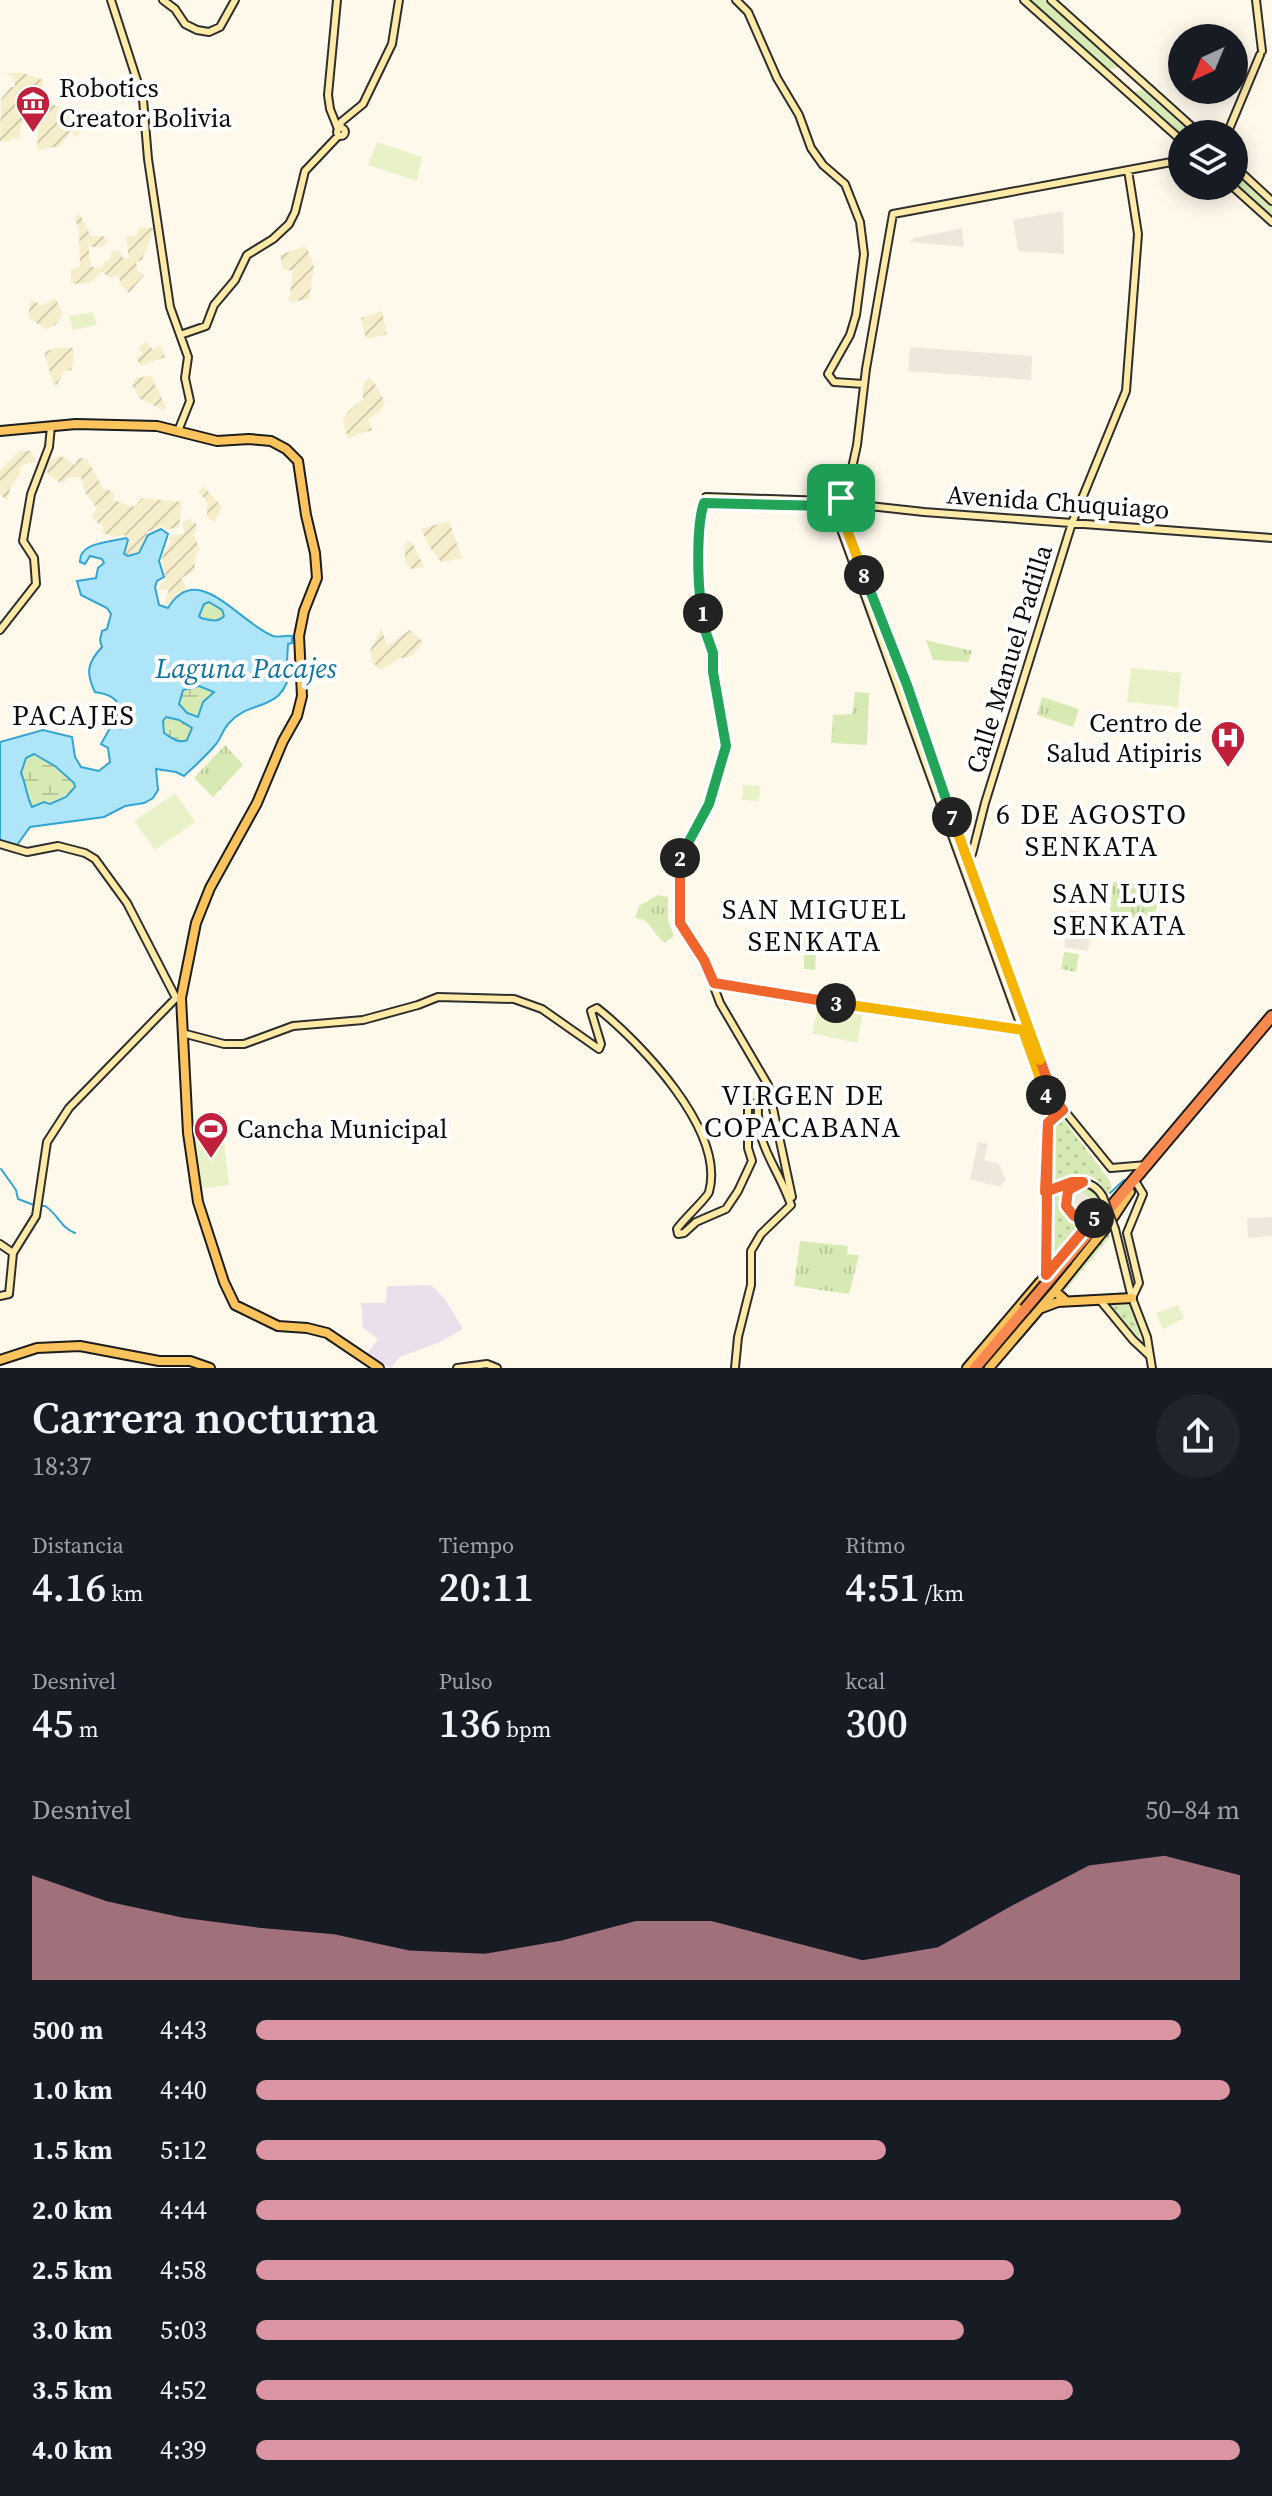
<!DOCTYPE html>
<html lang="es">
<meta charset="utf-8">
<style>
:root{--surface:#171b24;--page:#20242c;--text:#f1f3f6;--muted:#9ea1a6;--accent:#db94a1}
body{margin:0;font-family:"Source Serif 4",serif;background:var(--page);color:var(--text);height:100vh;display:flex;flex-direction:column;font-size:30px;white-space:nowrap}
*{box-sizing:border-box;margin:0}
p{font-size:26px;color:var(--muted)}
.icon{flex:none;width:44px;height:44px;fill:none;stroke:currentColor;stroke-width:2;stroke-linecap:round;stroke-linejoin:round}
.map{position:relative;height:1368px;overflow:hidden}
.details{display:flex;flex-direction:column;background:var(--surface);flex:1}
.details>*{flex:none}
.needle{width:52px;rotate:224deg}
.controls{position:absolute;left:1168px;top:24px;display:grid;gap:16px}
.controls a{display:grid;place-items:center;width:80px;height:80px;border-radius:50%;background:var(--surface);box-shadow:0 4px 20px #0003;font-size:40px}
.pin{position:absolute;display:grid;place-items:center;width:68px;height:68px;color:#fff;margin:-34px;border-radius:16px;box-shadow:0 4px 12px #0006}
.km{position:absolute;width:40px;height:40px;margin:-20px;border-radius:50%;background:#222;color:#fff;font-size:22px;line-height:40px;text-align:center}
.round{display:grid;place-items:center;flex:none;width:84px;height:84px;border-radius:42px;background:var(--page)}
.overview{display:flex;align-items:center;justify-content:space-between;height:136px;padding:0 32px}
h1{font-size:44px;font-weight:600;line-height:60px}
.figures{display:grid;grid-template-columns:repeat(3,1fr);gap:12px;height:136px;padding:8px 32px}
.figures div{display:grid;align-content:center}
.figures b{font-size:40px;font-weight:600}
.figures small{font-size:22px;font-weight:400}
.figures p{font-size:22px}
.chart{height:224px;padding:16px 32px}
.chart p{display:flex;justify-content:space-between}
.chart svg{width:100%;height:144px;margin-top:8px;fill:var(--accent);opacity:.7}
ul{padding:0 32px;list-style:none;font-size:26px}
li{display:grid;grid-template-columns:128px 96px 1fr;align-items:center;height:60px}
li i{height:20px;border-radius:10px;background:var(--accent)}
.map>svg:first-child{display:block}
.industrial{fill:#e9e0ec}
.farmland{fill:url(#farmland-furrows)}
.grass{fill:url(#grass-dots)}
.wetland{fill:url(#wetland-marsh)}
.park{fill:url(#park-tufts)}
.pitch{fill:#e8f1c7}
.plaza{fill:#efe7db}
.water{fill:#afe5f8;stroke:#33a5d2;stroke-width:2;fill-rule:evenodd}
.lines{fill:none;stroke-linecap:round;stroke-linejoin:round}
.stream{stroke:#33a5d2;stroke-width:2}
.secondary-casing{stroke:#2e2e2e;stroke-width:10}
.primary-casing{stroke:#1d1d1d;stroke-width:12}
.highway-casing{stroke:#1d1d1d;stroke-width:14}
.secondary{stroke:#ffeba7;stroke-width:6}
.primary{stroke:#fdc45e;stroke-width:8}
.highway{stroke:#f9894f;stroke-width:10}
.secondary-bridge-casing{stroke:#2e2e2e;stroke-width:10;stroke-linecap:butt}
.highway-bridge-casing{stroke:#1d1d1d;stroke-width:14;stroke-linecap:butt}
.secondary-bridge{stroke:#ffeba7;stroke-width:6}
.highway-bridge{stroke:#f9894f;stroke-width:10}
.split-1-casing{stroke:#fff;stroke-width:16}
.split-2-casing{stroke:#fff;stroke-width:16}
.split-3-casing{stroke:#fff;stroke-width:16}
.split-4-casing{stroke:#fff;stroke-width:16}
.split-5-casing{stroke:#fff;stroke-width:16}
.split-6-casing{stroke:#fff;stroke-width:16}
.split-7-casing{stroke:#fff;stroke-width:16}
.split-8-casing{stroke:#fff;stroke-width:16}
.split-9-casing{stroke:#fff;stroke-width:16}
.split-1{stroke:#22a559;stroke-width:10}
.split-2{stroke:#22a559;stroke-width:10}
.split-3{stroke:#f0652b;stroke-width:10}
.split-4{stroke:#f5b400;stroke-width:10}
.split-5{stroke:#f0652b;stroke-width:10}
.split-6{stroke:#f0652b;stroke-width:10}
.split-7{stroke:#f5b400;stroke-width:10}
.split-8{stroke:#22a559;stroke-width:10}
.split-9{stroke:#f5b400;stroke-width:10}
.labels{text-anchor:middle;dominant-baseline:central;stroke-width:8;stroke-linejoin:round;paint-order:stroke}
.poi-label{font-size:26px;fill:#0c0c0c;stroke:#fff;text-anchor:start}
.street-label{font-size:26px;fill:#0c0c0c;stroke:#fff}
.water-label{font-size:28px;font-style:italic;fill:#1274a2;stroke:#fff}
.neighbourhood-label{font-size:28px;letter-spacing:2px;fill:#0c0c0c;stroke:#fff}
</style>
<div class="map">
<svg width="1272" height="1368" viewBox="0 0 1272 1368">
<defs>
<pattern id="farmland-furrows" width="10" height="10" patternUnits="userSpaceOnUse" patternTransform="scale(2)"><rect width="10" height="10" fill="#f6edcb"/><path d="M-1 1l2-2M0 10L10 0M9 11l2-2" fill="none" stroke="#d2caad"/></pattern>
<pattern id="grass-dots" width="8" height="8" patternUnits="userSpaceOnUse" patternTransform="scale(2)"><rect width="8" height="8" fill="#d7eab4"/><path d="M2 2h.1M6 6h.1" fill="none" stroke="#b7c89a" stroke-width="1.8" stroke-linecap="round"/></pattern>
<pattern id="wetland-marsh" width="20" height="14" patternUnits="userSpaceOnUse" patternTransform="scale(2)"><rect width="20" height="14" fill="#d7eab4"/><path d="M1 5h8M5 5V1M11 12h8M15 12V8" fill="none" stroke="#b7c89a"/></pattern>
<pattern id="park-tufts" width="24" height="20" patternUnits="userSpaceOnUse" patternTransform="scale(2)"><rect width="24" height="20" fill="#d7eab4"/><path d="M3 7l-1-3M5 7V3M7 7l1-3M15 17l-1-3M17 17v-4M19 17l1-3" fill="none" stroke="#b7c89a"/></pattern>
</defs>
<rect width="100%" height="100%" fill="#fff9ec"/>
<path class="industrial" d="M431,1285L445,1299L463,1329L440,1342L400,1357L391,1368L366,1355L378,1339L363,1328L361,1303H386L387,1286Z"/>
<path class="farmland" d="M7,73H23L43,80L44,89H40L42,101L70,110L78,109L81,133L74,137L71,126L70,132L60,146L37,150L39,119L30,115L28,123H21L19,139L11,138L10,142L0,141L1,99L11,87H15L14,79Z
M79,213L91,236H103L108,243L102,247H91L88,244L91,267L102,268L104,263L111,259L110,253L119,250L123,258H129L126,236H136L140,227L154,228L142,260L136,262L138,271L144,275L129,293L122,286L118,276L111,278L102,272L90,283L71,284V271L80,266L79,230L75,219Z
M306,246L314,266L309,299L292,302L289,301L293,271L283,269L280,255Z
M55,298L63,314L55,325L47,329L28,318L31,299L42,306Z
M382,311L387,334L366,339L361,318Z
M146,341L152,349L161,346L165,357L141,366L136,358L143,354L138,349Z
M57,348H73L74,361L71,370L64,371L57,385L53,384L44,352Z
M151,376L166,407L164,411L139,398L132,385L136,378Z
M368,377L373,381L385,402L379,412L368,419L372,430L348,438L343,422L348,412L363,399V384Z
M20,450L31,451L36,462L21,465L20,474L11,486L7,501L0,494V471Z
M61,456L75,465L78,458L87,459L103,488L114,492L113,500L134,507L142,498L182,502L179,526L167,530L162,526L145,533L148,535L139,553L128,556L124,554L128,540L125,535L113,537L101,532L104,528L91,517L97,508L85,492L81,477H68L63,484L49,476L46,468L48,461Z
M203,486L222,507L214,523L207,516V501L198,492Z
M191,518L192,523H196V532L193,533L200,550L196,554L194,572L181,578L187,588L167,604L165,601L169,590L157,589L166,579L162,558L169,544L170,536L184,534L183,522Z
M449,521L462,558L441,562L429,546L421,529Z
M408,541L413,544L424,567L411,569L406,564L404,545Z
M381,628L387,646L410,630L423,642L411,657L401,658L381,670L372,662L370,651Z"/>
<path class="grass" d="M1056,1112L1064,1120L1110,1181L1112,1187L1102,1202L1091,1214H1075L1068,1200L1073,1189C1087,1183 1094,1188 1102,1199L1105,1193C1093,1162 1071,1179 1048,1187L1050,1123Z
M1066,1187L1064,1206L1087,1221L1049,1265V1193Z
M1107,1231L1110,1232L1109,1238L1065,1291H1060V1288Z
M1130,1301L1142,1343L1104,1302Z"/>
<path class="wetland" d="M210,602L222,610L224,616C218,623 206,621 199,616L204,604Z
M199,686L214,692L203,702L198,718L187,713L179,704L183,690Z
M166,717L179,720L192,728L187,740C178,744 172,738 164,733L163,721Z
M34,754L55,766L74,784L75,787C61,802 48,802 32,807C23,790 18,776 26,758Z"/>
<path class="park" d="M1029,0H1044L1119,67L1108,70Z
M1143,89L1192,134H1182V141L1132,93Z
M1234,169L1272,204V220L1234,185Z
M926,640L972,651L968,662L933,660Z
M855,692L869,693L867,745L831,743L833,715L852,714Z
M1042,697L1079,709L1073,727L1037,715Z
M225,745L243,765L213,797L194,778Z
M1113,882L1165,886L1151,923L1110,911Z
M658,895L668,897V920L674,936L665,943C653,935 651,918 635,918L639,906Z
M804,937H817L815,970L804,969Z
M1064,952L1079,954L1076,972L1061,969Z
M800,1241L848,1246L847,1254L859,1255L849,1294L794,1286Z"/>
<path class="pitch" d="M377,142L422,157L417,181L368,165Z
M93,312L97,325L73,330L69,316Z
M1131,668L1181,673L1178,707L1127,702Z
M743,785L760,786L759,801L742,800Z
M175,793L195,822L155,850L134,821Z
M819,1004L863,1013L857,1043L812,1033Z
M223,1132L229,1185L199,1189L192,1135Z
M1178,1305L1184,1318L1163,1329L1156,1313Z"/>
<path class="plaza" d="M1063,211L1064,254L1018,251L1013,220Z
M962,228L964,247L909,242L914,238Z
M910,347L1032,356L1031,380L908,371Z
M1070,910L1093,914L1088,951L1064,947Z
M978,1142L988,1144L984,1160L999,1164L1006,1180L1000,1187L970,1179Z
M1079,1191L1098,1202L1083,1215V1211L1074,1208L1071,1201L1073,1194Z
M1272,1217V1236L1248,1238L1247,1218Z"/>
<path class="water" d="M161,529L168,534L159,561L164,577L157,581L155,587L159,605L168,608C198,559 239,623 273,636C279,638 285,635 292,636V643L288,644L287,662L291,666C284,715 252,697 229,723C223,729 221,738 216,744C206,756 195,766 184,776L176,772L156,769L158,790L153,798L144,803L125,806L104,817L30,827L17,845L0,840V742L43,730L72,737L75,757L81,767L99,771L110,762L108,748L101,744L120,710C118,697 107,694 95,692C85,672 88,662 102,647L100,640L102,631L107,629L111,614L107,608L81,595L77,581L96,578L98,568L104,563L102,559L90,556L85,564L80,562C79,542 111,542 126,538L128,540L124,554L128,556L139,553L148,535ZM209,602L222,610L224,616C218,623 209,620 201,618L199,616L204,604ZM199,686L214,692L203,702L198,717L187,713L179,704L183,690ZM166,717L179,720L192,728L187,740C179,744 172,738 164,733L163,721ZM34,754L55,766L74,783L75,787L66,797L50,804L44,802L32,807C26,795 26,784 21,773L26,758Z"/>
<g class="lines">
<path class="stream" d="M1,1169L16,1190L18,1199L34,1205
M1110,1193L1124,1180
M40,1206H45C58,1214 60,1227 75,1233
M1085,1215L1097,1205"/>
<defs>
<path id="secondary" d="M111,0L143,99L148,159L170,307L188,357L185,378L190,401L178,431
M163,0L175,9L185,24L197,30L209,32L220,27L235,0
M337,0L328,95L330,109L338,129
M736,0L748,12L777,78L799,115L811,148L823,165L845,184L860,222L864,254L856,315L850,335L828,374L834,382L864,384
M1024,0L1182,141
M1051,0L1200,134
M1256,0L1262,51
M337 132a4 4 0 1 1 8 0a4 4 0 1 1-8 0Z
M340,128L341,122L363,104L392,44L399,0
M1227,134L1260,55
M1234,166L1272,201
M1232,186L1272,222
M180,335L206,326L214,305L235,280L247,255L273,239L289,224L295,212L305,171L339,135
M828 502a7 7 0 1 1 14 0a7 7 0 1 1-14 0Z
M706,497L827,501
M841,498L847,491L857,445L866,369L893,214L1182,160
M842,503L924,512L1272,538
M839,509L907,685L1054,1098L1111,1168L1147,1165
M834,510L1054,1117
M0,630L36,584L34,558L23,541L31,494L49,447L51,426
M0,844L27,852L58,846L85,853L95,859L127,903L176,998
M972,854L985,803L1072,523L1126,391L1138,234L1128,170
M714,983L862,1008L1023,1030
M182,1033L224,1044H244L293,1026L363,1020L418,1005L438,997L514,999L542,1009L599,1049L601,1044L591,1011L597,1008C640,1042 726,1131 709,1192C707,1198 683,1220 677,1229L678,1234L684,1233L696,1222L726,1209L738,1191L752,1161L748,1148V1102L753,1094L759,1098C752,1143 778,1166 791,1205
M1045,1192C1066,1184 1090,1173 1103,1197
M792,1197L768,1085L720,1003L704,960L680,923V858L706,810L726,746L713,672V653L705,630L699,594L702,507L704,503L828,506
M1115,1229L1132,1298L1147,1337L1152,1368
M0,1244L13,1253
M1046,1275L1045,1192L1048,1123L1054,1117
M0,1296L9,1294L13,1253L36,1216L47,1142L69,1108L176,998H181
M1132,1298L1139,1283L1127,1233L1143,1194L1137,1184
M1100,1300L1133,1340L1149,1355
M457,1368L487,1364L497,1368
M735,1368L738,1337L751,1285V1251L761,1234L791,1205"/>
<path id="primary" d="M0,431L76,424L157,426L217,441L249,439L271,441L286,449L298,461L306,515L315,553L317,578L304,611L299,636L302,696L297,716L283,741L257,803L210,888L196,923L181,998L188,1133L198,1202L224,1282L235,1305L278,1326L307,1328L327,1333L379,1368
M1083,1182L1068,1190C1061,1211 1076,1222 1096,1216
M1043,1278L1090,1223L1106,1207
M1066,1301L1055,1291L1109,1224L1130,1192
M1042,1308L1058,1302L1132,1298
M0,1360L37,1348L80,1346L159,1361H190L210,1368
M967,1368L1040,1282
M989,1368L1054,1292"/>
<path id="highway" d="M1067,1259L1272,1016
M975,1368L1025,1309"/>
</defs>
<use href="#secondary" class="secondary-casing"/>
<use href="#primary" class="primary-casing"/>
<use href="#highway" class="highway-casing"/>
<use href="#secondary" class="secondary"/>
<use href="#primary" class="primary"/>
<use href="#highway" class="highway"/>
<defs>
<path id="secondary-bridge" d="M1103,1197L1115,1229"/>
<path id="highway-bridge" d="M1025,1309L1067,1259"/>
</defs>
<use href="#secondary-bridge" class="secondary-bridge-casing"/>
<use href="#highway-bridge" class="highway-bridge-casing"/>
<use href="#secondary-bridge" class="secondary-bridge"/>
<use href="#highway-bridge" class="highway-bridge"/>
</g>
<g class="lines">
<defs>
<path id="split-1" d="M703,613C697,590 696,526 704,503L828,506L827,501L832,496L841,498"/>
<path id="split-2" d="M680,858L709,804L726,746L713,672V653L705,630L703,613"/>
<path id="split-3" d="M680,858V923L704,960L714,983L836,1003"/>
<path id="split-4" d="M836,1003L1023,1030L1046,1095"/>
<path id="split-5" d="M1046,1095L1054,1117L1048,1123L1046,1275L1094,1218"/>
<path id="split-6" d="M1040,1060L1054,1098L1063,1110L1048,1123L1045,1192L1072,1182H1083L1068,1190L1066,1206L1074,1216L1087,1218L1097,1215L1094,1218"/>
<path id="split-7" d="M952,817L1040,1060"/>
<path id="split-8" d="M864,575L907,685L952,817"/>
<path id="split-9" d="M841,498L842,505L839,509L864,575"/>
</defs>
<use href="#split-1" class="split-1-casing"/>
<use href="#split-2" class="split-2-casing"/>
<use href="#split-3" class="split-3-casing"/>
<use href="#split-4" class="split-4-casing"/>
<use href="#split-5" class="split-5-casing"/>
<use href="#split-6" class="split-6-casing"/>
<use href="#split-7" class="split-7-casing"/>
<use href="#split-8" class="split-8-casing"/>
<use href="#split-9" class="split-9-casing"/>
<use href="#split-1" class="split-1"/>
<use href="#split-2" class="split-2"/>
<use href="#split-3" class="split-3"/>
<use href="#split-4" class="split-4"/>
<use href="#split-5" class="split-5"/>
<use href="#split-6" class="split-6"/>
<use href="#split-7" class="split-7"/>
<use href="#split-8" class="split-8"/>
<use href="#split-9" class="split-9"/>
</g>
<defs>
<symbol id="museum-pin" viewBox="-11 -11 22 30"><path d="M0 17L-7.5 6A9.5 9.5 0 1 1 7.5 6Z" fill="#c1203a" stroke="#fff"/><path d="M0-6L6-3V-2H-6V-3ZM-5-1h2V3h-2ZM-1-1h2V3h-2ZM3-1h2V3H3ZM-6 4H6V6H-6Z" fill="#fff"/></symbol>
<symbol id="hospital-pin" viewBox="-11 -11 22 30"><path d="M0 17L-7.5 6A9.5 9.5 0 1 1 7.5 6Z" fill="#c1203a" stroke="#fff"/><path d="M-5-5h3v3.5h4V-5h3V5h-3V1.5h-4V5h-3Z" fill="#fff"/></symbol>
<symbol id="stadium-pin" viewBox="-11 -11 22 30"><path d="M0 17L-7.5 6A9.5 9.5 0 1 1 7.5 6Z" fill="#c1203a" stroke="#fff"/><path d="M0-5a6.5 5 0 1 0 0 10a6.5 5 0 1 0 0-10ZM-3.5-1.8h7v3.6h-7Z" fill="#fff"/></symbol>
</defs>
<g fill-rule="evenodd">
<use href="#museum-pin" x="13" y="83" width="40" height="54"/>
<use href="#hospital-pin" x="1208" y="718" width="40" height="54"/>
<use href="#stadium-pin" x="191" y="1109" width="40" height="54"/>
</g>
<g class="labels">
<g class="poi-label">
<text x="59" y="88">Robotics<tspan x="59" dy="30">Creator Bolivia</tspan></text>
<text x="1202" y="723" text-anchor="end">Centro de<tspan x="1202" dy="30">Salud Atipiris</tspan></text>
<text x="237" y="1129">Cancha Municipal</text>
</g>
<g class="street-label">
<text transform="translate(1058 502) rotate(4)">Avenida Chuquiago</text>
<text transform="translate(1009 659) rotate(-73)">Calle Manuel Padilla</text>
</g>
<g class="water-label">
<text x="246" y="668">Laguna Pacajes</text>
</g>
<g class="neighbourhood-label">
<text x="74" y="715">PACAJES</text>
<text x="1092" y="814">6 DE AGOSTO<tspan x="1092" dy="32">SENKATA</tspan></text>
<text x="1120" y="893">SAN LUIS<tspan x="1120" dy="32">SENKATA</tspan></text>
<text x="815" y="909">SAN MIGUEL<tspan x="815" dy="32">SENKATA</tspan></text>
<text x="803" y="1095">VIRGEN DE<tspan x="803" dy="32">COPACABANA</tspan></text>
</g>
</g>
</svg>
<div class="controls">
<a><svg class="needle" viewBox="-14 -14 28 28"><path d="M0-13l5 13h-10z" fill="#e53935"/><path d="M0 13l5-13h-10z" fill="#9ea1a6"/></svg></a>
<a><svg class="icon" aria-label="layers" viewBox="0 0 24 24"><path d="M12 4l9 5-9 5-9-5zM3 14l9 5 9-5"/></svg></a>
</div>
<div class="pin" style="left:841px;top:498px;background:#1e9e55"><svg class="icon" aria-label="arrive" viewBox="0 0 24 24"><path d="M6 21V4h12l-3 4 3 4H6"/></svg></div>
<b class="km" style="left:703px;top:613px">1</b>
<b class="km" style="left:680px;top:858px">2</b>
<b class="km" style="left:836px;top:1003px">3</b>
<b class="km" style="left:1046px;top:1095px">4</b>
<b class="km" style="left:1094px;top:1218px">5</b>
<b class="km" style="left:952px;top:817px">7</b>
<b class="km" style="left:864px;top:575px">8</b>
</div>
<section class="details">
<div class="overview"><div><h1>Carrera nocturna</h1><p>18:37</p></div><a class="round"><svg class="icon" aria-label="share" viewBox="0 0 24 24"><path d="M12 15V3M7 8l5-5 5 5M5 13v7h14v-7"/></svg></a></div>
<div class="figures">
<div><p>Distancia</p><b>4.16<small> km</small></b></div>
<div><p>Tiempo</p><b>20:11</b></div>
<div><p>Ritmo</p><b>4:51<small> /km</small></b></div>
</div>
<div class="figures">
<div><p>Desnivel</p><b>45<small> m</small></b></div>
<div><p>Pulso</p><b>136<small> bpm</small></b></div>
<div><p>kcal</p><b>300</b></div>
</div>
<div class="chart"><p><span>Desnivel</span>50–84 m</p>
<svg viewBox="0 0 160 44" preserveAspectRatio="none"><path d="M0 44V12L10 20L20 25L30 28L40 30L50 35L60 36L70 32L80 26L90 26L100 32L110 38L120 34L130 21L140 9L150 6L160 12V44z"/></svg>
</div>
<ul>
<li><b>500 m</b>4:43<i style="width:94%"></i></li>
<li><b>1.0 km</b>4:40<i style="width:99%"></i></li>
<li><b>1.5 km</b>5:12<i style="width:64%"></i></li>
<li><b>2.0 km</b>4:44<i style="width:94%"></i></li>
<li><b>2.5 km</b>4:58<i style="width:77%"></i></li>
<li><b>3.0 km</b>5:03<i style="width:72%"></i></li>
<li><b>3.5 km</b>4:52<i style="width:83%"></i></li>
<li><b>4.0 km</b>4:39<i style="width:100%"></i></li>
</ul>
</section>
